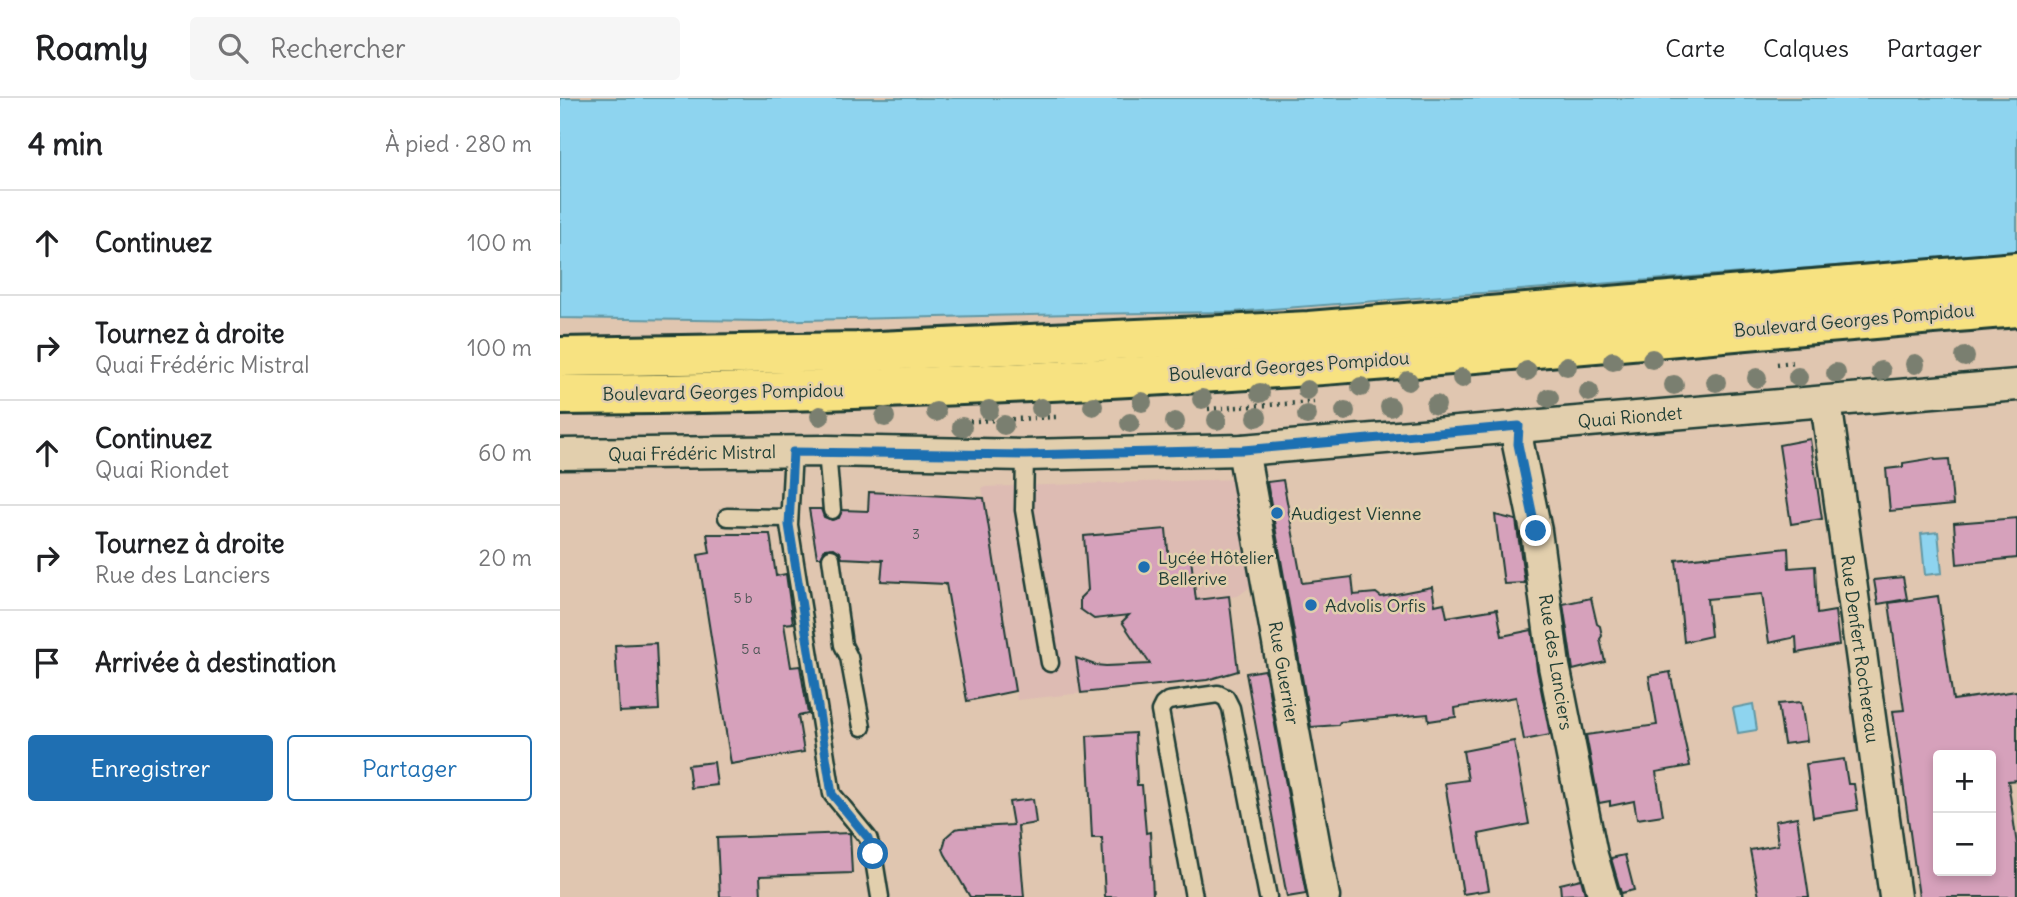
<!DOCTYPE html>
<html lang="fr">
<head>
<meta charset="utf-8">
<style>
	:root { --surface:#fff; --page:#f6f6f6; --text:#202124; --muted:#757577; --line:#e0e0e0; --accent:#1f6fb2 }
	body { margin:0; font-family:Delius,sans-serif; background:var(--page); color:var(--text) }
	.controls { position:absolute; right:21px; bottom:21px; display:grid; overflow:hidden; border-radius:7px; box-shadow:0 4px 10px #0003 }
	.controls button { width:63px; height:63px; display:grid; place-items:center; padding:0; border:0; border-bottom:2px solid var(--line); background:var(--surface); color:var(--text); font:35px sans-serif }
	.stop { position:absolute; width:21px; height:21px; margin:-16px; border:5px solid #1f6fb2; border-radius:50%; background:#fff }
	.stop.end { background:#1f6fb2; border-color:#fff; box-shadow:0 2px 7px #0008 }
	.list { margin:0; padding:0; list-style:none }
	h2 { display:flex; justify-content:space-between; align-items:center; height:91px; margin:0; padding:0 28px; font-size:30px }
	h2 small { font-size:23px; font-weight:400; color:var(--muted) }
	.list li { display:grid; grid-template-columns:46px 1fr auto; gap:21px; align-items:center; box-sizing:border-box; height:105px; padding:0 28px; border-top:2px solid var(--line) }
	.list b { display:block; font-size:26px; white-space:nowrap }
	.list p { margin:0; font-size:23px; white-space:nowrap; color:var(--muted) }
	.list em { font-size:23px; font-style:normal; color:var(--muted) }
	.actions { display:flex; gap:14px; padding:21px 28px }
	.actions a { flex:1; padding:16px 0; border:2px solid var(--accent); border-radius:7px; text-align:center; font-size:24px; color:var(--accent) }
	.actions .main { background:var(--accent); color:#fff }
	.icon { flex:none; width:38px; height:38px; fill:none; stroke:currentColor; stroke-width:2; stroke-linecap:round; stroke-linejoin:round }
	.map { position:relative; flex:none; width:1457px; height:799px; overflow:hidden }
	header { display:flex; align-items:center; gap:42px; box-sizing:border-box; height:98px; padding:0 35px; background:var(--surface); border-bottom:2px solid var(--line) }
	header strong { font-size:33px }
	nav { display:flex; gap:38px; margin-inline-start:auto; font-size:24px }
	.search { width:490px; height:63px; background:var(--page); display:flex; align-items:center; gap:18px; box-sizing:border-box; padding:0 24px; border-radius:7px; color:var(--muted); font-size:26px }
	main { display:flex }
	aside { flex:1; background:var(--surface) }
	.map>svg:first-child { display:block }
	.built { fill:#ddbbb3 }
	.water { fill:#8ed4ef; stroke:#6298a4; stroke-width:2 }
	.building { fill:#d6a1bb; stroke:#1f3d34; stroke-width:2; fill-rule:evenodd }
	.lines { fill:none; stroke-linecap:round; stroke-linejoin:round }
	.lane-casing { stroke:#1f3d34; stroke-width:21 }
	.street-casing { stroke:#1f3d34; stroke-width:35 }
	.primary-casing { stroke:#1f3d34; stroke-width:44 }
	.path { stroke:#1f3d34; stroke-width:4.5; stroke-dasharray:2 5; stroke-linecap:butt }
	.lane { stroke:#e2cfad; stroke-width:16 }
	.street { stroke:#e2cfad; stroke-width:30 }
	.primary { stroke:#f7e281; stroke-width:38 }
	.tree { fill:#7a7f6f }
	.route { stroke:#1f6fb2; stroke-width:9 }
	.poi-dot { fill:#1f6fb2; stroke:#e2cfad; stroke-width:2.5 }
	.labels { text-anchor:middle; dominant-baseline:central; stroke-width:5; stroke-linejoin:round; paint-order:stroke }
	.number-label { font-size:14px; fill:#4d5656 }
	.street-label { font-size:18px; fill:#1f3d34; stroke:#e2cfad }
	.poi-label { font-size:18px; fill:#1f3d34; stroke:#e2cfad; text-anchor:start }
</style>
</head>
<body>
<header>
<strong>Roamly</strong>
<div class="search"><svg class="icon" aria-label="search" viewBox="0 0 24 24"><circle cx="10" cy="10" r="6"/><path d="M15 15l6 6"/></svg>Rechercher</div>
<nav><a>Carte</a><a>Calques</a><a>Partager</a></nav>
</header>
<main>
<aside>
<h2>4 min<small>À pied · 280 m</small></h2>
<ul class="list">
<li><svg class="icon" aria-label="ahead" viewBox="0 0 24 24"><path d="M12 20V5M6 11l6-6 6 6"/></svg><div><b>Continuez</b></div><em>100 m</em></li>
<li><svg class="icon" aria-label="right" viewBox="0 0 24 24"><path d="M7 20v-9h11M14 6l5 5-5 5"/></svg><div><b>Tournez à droite</b><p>Quai Frédéric Mistral</p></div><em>100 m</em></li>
<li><svg class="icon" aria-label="ahead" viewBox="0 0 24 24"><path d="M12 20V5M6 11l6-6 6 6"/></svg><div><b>Continuez</b><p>Quai Riondet</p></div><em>60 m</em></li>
<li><svg class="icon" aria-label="right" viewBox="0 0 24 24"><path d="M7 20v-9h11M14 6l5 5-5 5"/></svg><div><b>Tournez à droite</b><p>Rue des Lanciers</p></div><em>20 m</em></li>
<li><svg class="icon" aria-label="arrive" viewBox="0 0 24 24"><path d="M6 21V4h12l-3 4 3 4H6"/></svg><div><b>Arrivée à destination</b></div></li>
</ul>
<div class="actions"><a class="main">Enregistrer</a><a>Partager</a></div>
</aside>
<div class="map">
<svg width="1457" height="799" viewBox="0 0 1457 799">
	<rect width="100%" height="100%" fill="#e0c6b0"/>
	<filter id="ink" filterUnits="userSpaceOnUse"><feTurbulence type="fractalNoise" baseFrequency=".0143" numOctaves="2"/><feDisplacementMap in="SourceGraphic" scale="14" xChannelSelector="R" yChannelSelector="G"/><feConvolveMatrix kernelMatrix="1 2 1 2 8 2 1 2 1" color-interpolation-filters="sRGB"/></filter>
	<g filter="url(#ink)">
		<path class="built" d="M679 381 697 484 678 498 669 499 677 573 637 583 457 602 422 389Z"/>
		<g class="water">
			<path d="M0 0H1457V154L673 214 514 216 200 223 0 220Z"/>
			<path d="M1378 434 1382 475 1365 477 1361 436Z"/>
			<path d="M1193 606 1197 632 1178 635 1173 610Z"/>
		</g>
		<g class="building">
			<path d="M1250 341 1262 421 1231 426 1219 347Z"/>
			<path d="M1374 360 1375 362 1389 361 1393 407 1330 413 1326 371 1343 369V365Z"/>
			<path d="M723 382 742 485 792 479 794 497 816 495 821 499 872 489 875 507 884 505 887 519 937 511 942 538 972 532 977 571 990 637 964 642 956 599 895 610 896 619 869 623 868 616 780 624 778 627 751 629 707 384Z"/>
			<path d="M309 394 424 400 455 593 407 603 386 486 321 483 323 462 282 460 280 454 274 450 265 451 261 459H257L249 411H261L264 419 272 422 279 420 282 412 308 413Z"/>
			<path d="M935 417 956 422 965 485 944 486Z"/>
			<path d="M1457 420V460L1397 466 1394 425Z"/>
			<path d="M606 431 609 463 631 461 636 502 669 498 678 573 647 582 521 595 516 560 535 567 546 568 590 566 562 524 569 517 534 521 520 511V500L528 492 524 438Z"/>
			<path d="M147 436H210L216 478 226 476 233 525 224 526 231 569 240 568 248 616 238 618 244 654 171 666 138 457 150 455Z"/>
			<path d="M1228 450 1229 470 1255 468 1257 516 1275 513 1279 547 1237 555 1236 539 1209 545 1202 496 1147 501 1151 538 1124 544 1116 462Z"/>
			<path d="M1343 479 1347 501 1318 506 1314 482Z"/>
			<path d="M1378 498 1393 602 1457 593V682L1448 683 1457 747V799H1359L1333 613 1344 612 1329 505ZM1378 657H1431V773H1378Z"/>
			<path d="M1031 500 1037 526 1040 528 1042 538 1040 541 1045 564 1013 572 1003 506Z"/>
			<path d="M96 545 99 612 59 614 55 547Z"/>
			<path d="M705 572 746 796 727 799 686 575Z"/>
			<path d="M1110 574 1130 668 1096 674 1103 717 1077 721 1074 703 1050 708V703L1039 705 1026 637 1097 627 1089 578Z"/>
			<path d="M1241 604 1247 643 1224 646 1218 606Z"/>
			<path d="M575 635 577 687H582L586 735 590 734 593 799H545L542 740H532L527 638Z"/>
			<path d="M954 643 969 726 919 736 929 792 903 796 885 685 908 682 903 653Z"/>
			<path d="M1284 661 1288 686H1294L1298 712 1253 719 1246 666Z"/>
			<path d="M154 664 157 687 131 690 128 667Z"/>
			<path d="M473 701 476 725 458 728 464 799H410L385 756 383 751 386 739 395 731 401 730 453 727 449 704Z"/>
			<path d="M1237 719 1249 799H1199L1190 752 1218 747 1215 723Z"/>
			<path d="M290 735 292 775 200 778 201 799H160L157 740Z"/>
			<path d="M1065 757 1074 792 1061 795 1051 760Z"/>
			<path d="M1021 781 1025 796 1001 797 1000 786Z"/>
		</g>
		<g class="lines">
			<g class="lane-casing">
				<g id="lane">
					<path d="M267 353 272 412"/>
					<path d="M233 354 229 427 271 690 272 696 308 740 313 756 320 799"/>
					<path d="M465 357 464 412 490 565"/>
					<path d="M167 419 229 420"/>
					<path d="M271 460 283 547 289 559 302 629"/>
					<path d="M634 799 600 613 603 607 608 603 658 596 666 600 671 610 708 799"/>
				</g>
			</g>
			<g class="street-casing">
				<g id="street">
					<path d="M1266 304 1335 799"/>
					<path d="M959 328 958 346 976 433 994 568 1032 757 1044 799"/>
					<path d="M683 352 764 799"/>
					<path d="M0 356 267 353 465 357 683 352 1457 287"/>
				</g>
			</g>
			<g class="primary-casing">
				<g id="primary">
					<path d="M0 259 297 254 749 233 1457 174"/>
					<path d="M0 297C249 295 499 285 748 268 984 251 1221 228 1457 209"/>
				</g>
			</g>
			<g class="path">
				<path d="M1217 266 1236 264"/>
				<path d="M648 311 754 304"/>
				<path d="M396 324 496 319"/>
			</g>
			<use href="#lane" class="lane"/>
			<use href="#street" class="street"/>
			<use href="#primary" class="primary"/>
		</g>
		<g class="tree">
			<circle cx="1405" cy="259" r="10"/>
			<circle cx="1092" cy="261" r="10"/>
			<circle cx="1053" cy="263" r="10"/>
			<circle cx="1355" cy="266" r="10"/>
			<circle cx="1007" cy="268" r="10"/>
			<circle cx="967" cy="273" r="10"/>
			<circle cx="1321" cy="273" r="10"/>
			<circle cx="1276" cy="275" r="10"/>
			<circle cx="1238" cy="279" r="10"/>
			<circle cx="902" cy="280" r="10"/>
			<circle cx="1197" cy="280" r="10"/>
			<circle cx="848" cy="283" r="10"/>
			<circle cx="1156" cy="284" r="10"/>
			<circle cx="1114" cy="287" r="10"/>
			<circle cx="801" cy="289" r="10"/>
			<circle cx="747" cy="292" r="10"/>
			<circle cx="1029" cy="294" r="10"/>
			<circle cx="700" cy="295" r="10"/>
			<circle cx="989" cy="300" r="10"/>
			<circle cx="642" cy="301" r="10"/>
			<circle cx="582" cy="304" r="10"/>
			<circle cx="876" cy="307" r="10"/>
			<circle cx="533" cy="308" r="10"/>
			<circle cx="830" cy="309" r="10"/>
			<circle cx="481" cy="310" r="10"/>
			<circle cx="429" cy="312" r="10"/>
			<circle cx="785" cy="313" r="10"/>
			<circle cx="376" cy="314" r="10"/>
			<circle cx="747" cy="317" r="10"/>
			<circle cx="260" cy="318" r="10"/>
			<circle cx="325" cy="319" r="10"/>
			<circle cx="697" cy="319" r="10"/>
			<circle cx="657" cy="322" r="10"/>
			<circle cx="615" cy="324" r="10"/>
			<circle cx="570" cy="325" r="10"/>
			<circle cx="444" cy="327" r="10"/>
			<circle cx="402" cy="329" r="10"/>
		</g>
	</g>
	<g class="lines" filter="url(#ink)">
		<path class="route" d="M313 756 308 740 272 696 271 690 229 427 233 354 465 357 683 352 959 328 958 346 976 433"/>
	</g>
	<g class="poi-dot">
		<circle cx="717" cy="415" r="7"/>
		<circle cx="584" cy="469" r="7"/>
		<circle cx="751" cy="507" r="7"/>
	</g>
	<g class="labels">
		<g class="number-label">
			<text x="356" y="436">3</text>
			<text x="183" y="500">5 b</text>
			<text x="191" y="551">5 a</text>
		</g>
		<g class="street-label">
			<text transform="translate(1294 222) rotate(-5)">Boulevard Georges Pompidou</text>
			<text transform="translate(729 268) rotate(-4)">Boulevard Georges Pompidou</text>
			<text transform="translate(163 294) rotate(-1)">Boulevard Georges Pompidou</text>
			<text transform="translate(1070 319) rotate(-5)">Quai Riondet</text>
			<text transform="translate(132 355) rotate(-1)">Quai Frédéric Mistral</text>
			<text transform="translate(1300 551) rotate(82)">Rue Denfert Rochereau</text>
			<text transform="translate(996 564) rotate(81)">Rue des Lanciers</text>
			<text transform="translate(724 575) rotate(80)">Rue Guerrier</text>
		</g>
		<g class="poi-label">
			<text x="731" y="415">Audigest Vienne</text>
			<text x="598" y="459">Lycée Hôtelier<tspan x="598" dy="21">Bellerive</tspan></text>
			<text x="765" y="507">Advolis Orfis</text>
		</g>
	</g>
</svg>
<div class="controls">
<button>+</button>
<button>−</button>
</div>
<div class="stop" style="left:313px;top:756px"></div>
<div class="stop end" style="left:976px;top:433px"></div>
</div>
</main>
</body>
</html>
